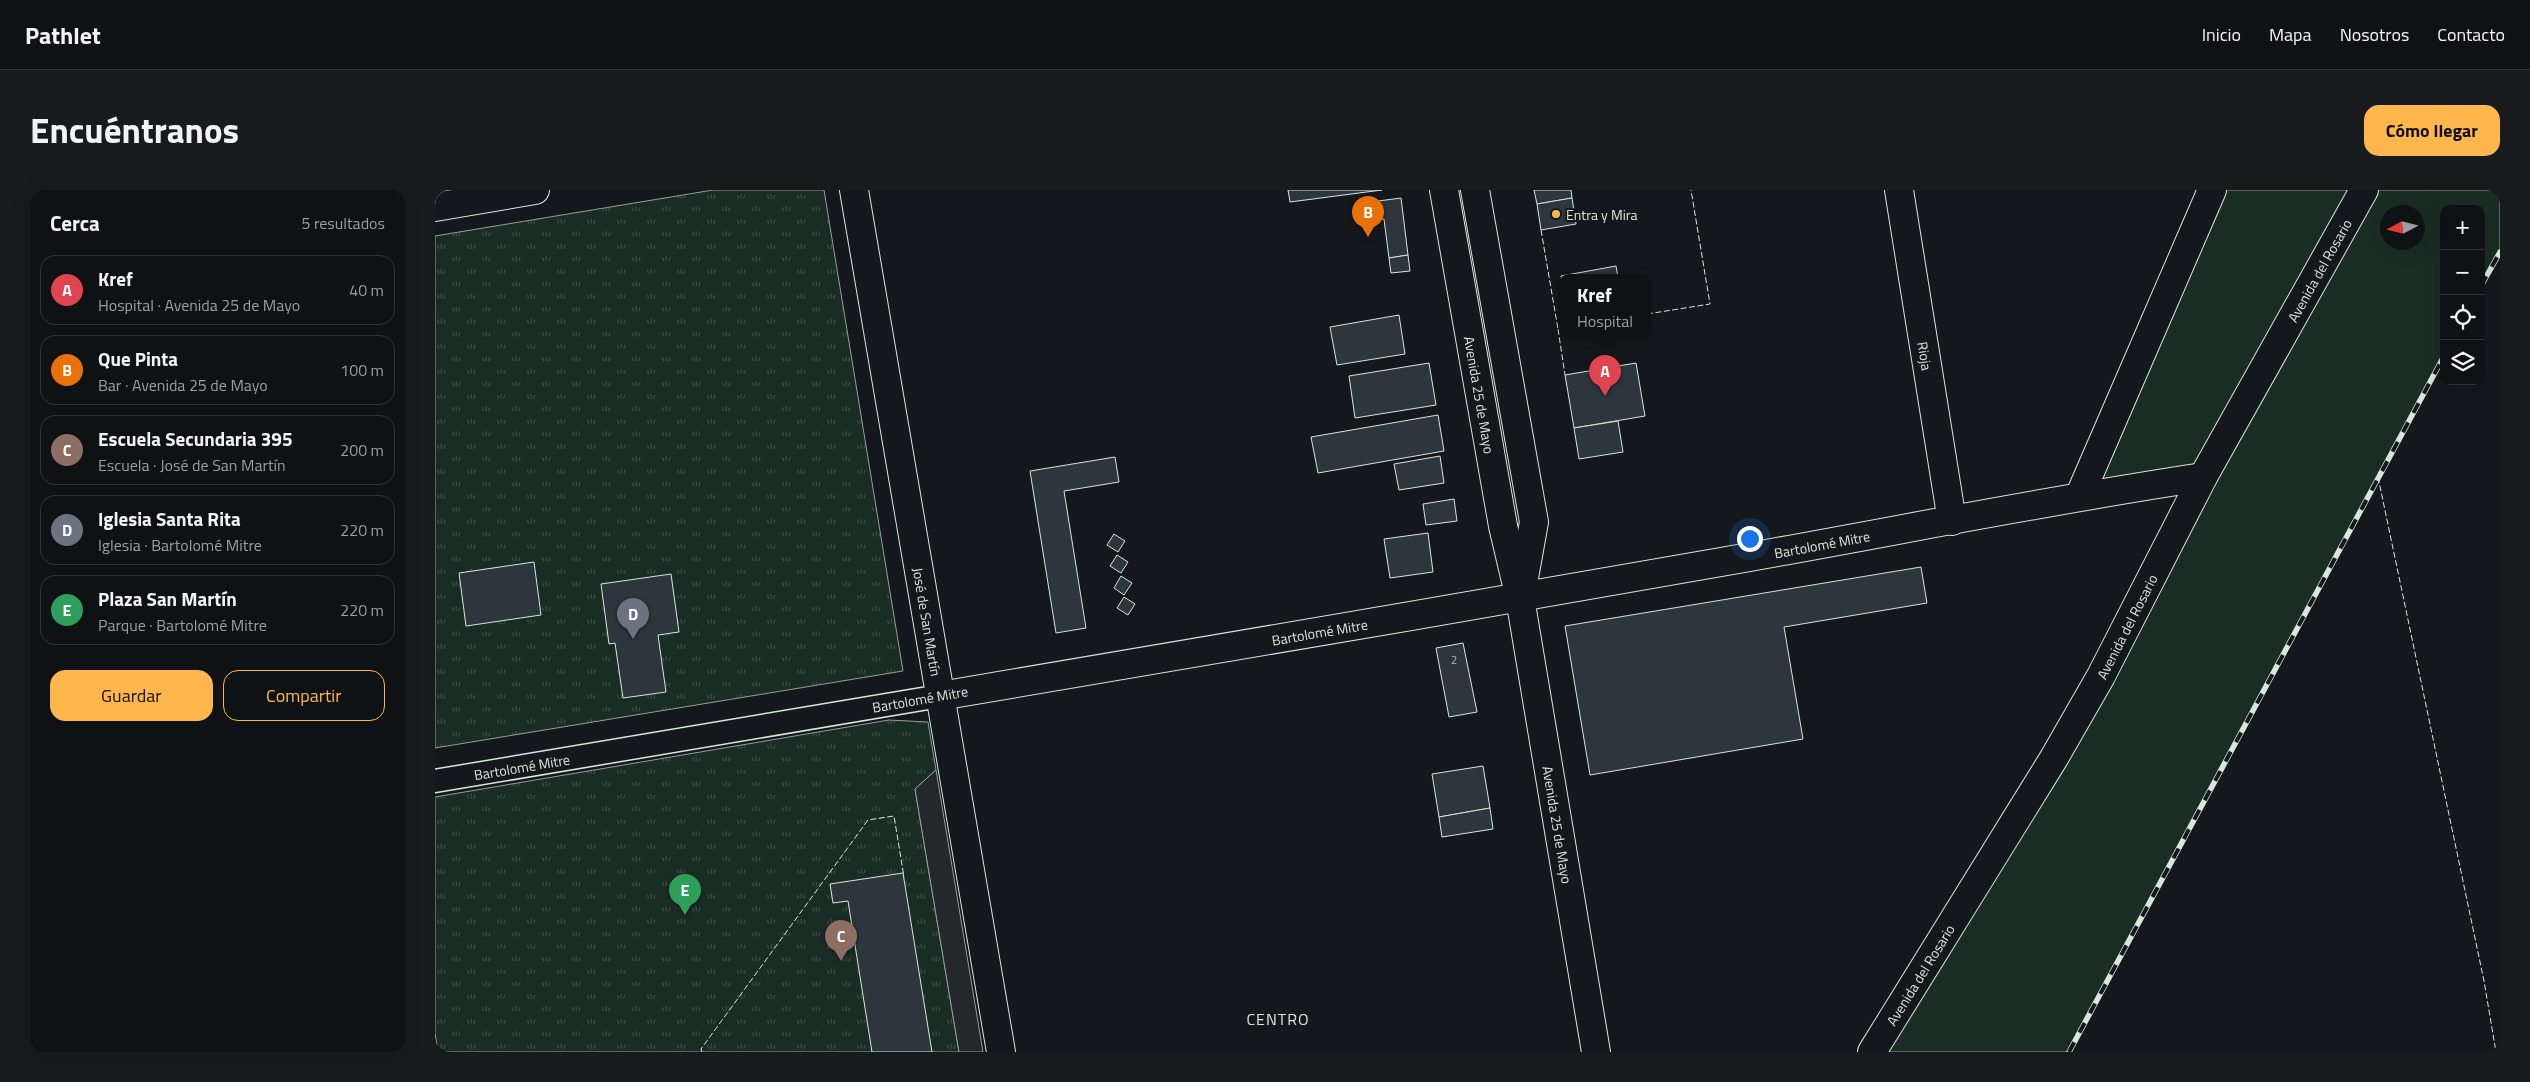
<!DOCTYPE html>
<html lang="es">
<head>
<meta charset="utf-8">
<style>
	:root { --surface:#0f1215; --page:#181b1e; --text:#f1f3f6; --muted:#9b9ea0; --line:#2f3234; --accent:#ffb74d }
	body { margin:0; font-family:"Titillium Web",sans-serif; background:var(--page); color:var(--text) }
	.controls { position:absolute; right:15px; top:15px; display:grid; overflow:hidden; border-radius:10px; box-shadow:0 5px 20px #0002 }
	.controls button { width:45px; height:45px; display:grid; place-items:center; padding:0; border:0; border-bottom:1px solid var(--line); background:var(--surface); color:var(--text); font:25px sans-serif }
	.compass { position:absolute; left:1945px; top:15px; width:45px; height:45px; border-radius:50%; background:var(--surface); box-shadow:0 5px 20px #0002; rotate:263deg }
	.you { position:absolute; left:1314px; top:348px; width:18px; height:18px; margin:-12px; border:4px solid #fff; border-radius:50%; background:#1a73e8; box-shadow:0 0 0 8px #1a73e833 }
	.badge { display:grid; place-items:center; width:32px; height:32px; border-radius:50%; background:var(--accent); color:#fff; font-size:16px; font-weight:700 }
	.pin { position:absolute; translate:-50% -41px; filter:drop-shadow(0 1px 2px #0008) }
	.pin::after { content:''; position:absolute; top:26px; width:18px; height:15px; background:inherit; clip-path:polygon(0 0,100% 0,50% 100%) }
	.popup { position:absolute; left:1124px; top:84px; width:92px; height:65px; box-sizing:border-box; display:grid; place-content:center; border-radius:10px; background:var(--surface); filter:drop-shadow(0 1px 4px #0005); font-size:16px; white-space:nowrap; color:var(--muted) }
	.popup b { font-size:19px; color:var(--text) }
	.popup::after { content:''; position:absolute; left:50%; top:100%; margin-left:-10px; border:10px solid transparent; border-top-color:var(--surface) }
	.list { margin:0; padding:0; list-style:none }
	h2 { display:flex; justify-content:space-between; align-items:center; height:65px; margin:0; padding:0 20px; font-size:21px }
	h2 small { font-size:16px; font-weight:400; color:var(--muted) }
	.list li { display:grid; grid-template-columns:32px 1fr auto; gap:15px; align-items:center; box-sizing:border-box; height:70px; margin:0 10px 10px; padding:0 10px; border:1px solid var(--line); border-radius:15px }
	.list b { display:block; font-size:19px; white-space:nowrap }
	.list p { margin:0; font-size:16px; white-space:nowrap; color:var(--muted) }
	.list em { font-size:16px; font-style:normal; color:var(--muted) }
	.actions { display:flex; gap:10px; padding:15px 20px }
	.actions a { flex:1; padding:11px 0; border:1px solid var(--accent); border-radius:15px; text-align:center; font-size:18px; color:var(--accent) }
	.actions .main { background:var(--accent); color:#111 }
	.icon { flex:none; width:28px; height:28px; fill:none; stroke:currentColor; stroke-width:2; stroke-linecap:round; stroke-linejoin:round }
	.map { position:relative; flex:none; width:2065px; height:862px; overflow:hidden; border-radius:15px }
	header { display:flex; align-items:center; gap:30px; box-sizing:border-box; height:70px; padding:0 25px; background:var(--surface); border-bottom:1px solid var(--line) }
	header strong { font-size:24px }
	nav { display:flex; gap:28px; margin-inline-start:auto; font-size:18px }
	.intro { display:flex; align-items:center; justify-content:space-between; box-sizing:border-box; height:120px; padding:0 30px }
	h1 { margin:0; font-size:35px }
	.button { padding:12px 22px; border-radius:15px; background:var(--accent); color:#111; font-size:18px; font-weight:700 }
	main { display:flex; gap:30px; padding:0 30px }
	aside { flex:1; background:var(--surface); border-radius:15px; box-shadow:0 5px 20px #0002 }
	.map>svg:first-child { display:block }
	.grass { fill:#1a2d24; stroke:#939e99; fill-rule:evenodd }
	.park { fill:url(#park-tufts); stroke:#939e99 }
	.parking { fill:#24282b; stroke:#939e99 }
	.building { fill:#2c363c; stroke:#d8e6dc }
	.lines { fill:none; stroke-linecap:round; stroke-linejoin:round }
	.pedestrian-casing { stroke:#d8e6dc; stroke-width:25 }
	.minor-casing { stroke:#d8e6dc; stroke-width:30 }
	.secondary-casing { stroke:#d8e6dc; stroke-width:30 }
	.pedestrian { stroke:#14181c; stroke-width:22 }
	.minor { stroke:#14181c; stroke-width:28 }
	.secondary { stroke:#14181c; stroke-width:28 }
	.rail-casing { stroke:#d8e6dc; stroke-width:5.5 }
	.rail { stroke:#14181c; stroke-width:4; stroke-dasharray:11; stroke-linecap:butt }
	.fence { stroke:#d8e6dc; stroke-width:1; stroke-dasharray:6 2.5; stroke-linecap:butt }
	.poi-dot { fill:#ffb74d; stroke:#14181c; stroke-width:2 }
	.labels { text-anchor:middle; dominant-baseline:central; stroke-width:4; stroke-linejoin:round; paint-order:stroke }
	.number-label { font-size:11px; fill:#adbab4 }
	.poi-label { font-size:14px; fill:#d8e6dc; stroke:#14181c; text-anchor:start }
	.street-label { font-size:14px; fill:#d8e6dc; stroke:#14181c }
	.quarter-label { font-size:16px; letter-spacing:1px; fill:#d8e6dc; stroke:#14181c }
</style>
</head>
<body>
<header>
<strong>Pathlet</strong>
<nav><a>Inicio</a><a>Mapa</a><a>Nosotros</a><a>Contacto</a></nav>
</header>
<div class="intro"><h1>Encuéntranos</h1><a class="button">Cómo llegar</a></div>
<main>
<aside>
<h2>Cerca<small>5 resultados</small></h2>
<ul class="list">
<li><span class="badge" style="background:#e0444e">A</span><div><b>Kref</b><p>Hospital · Avenida 25 de Mayo</p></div><em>40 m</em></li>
<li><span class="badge" style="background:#e8710a">B</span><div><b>Que Pinta</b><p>Bar · Avenida 25 de Mayo</p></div><em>100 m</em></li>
<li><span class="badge" style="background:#8d6e63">C</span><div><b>Escuela Secundaria 395</b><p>Escuela · José de San Martín</p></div><em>200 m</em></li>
<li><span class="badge" style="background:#6b7280">D</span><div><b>Iglesia Santa Rita</b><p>Iglesia · Bartolomé Mitre</p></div><em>220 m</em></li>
<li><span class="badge" style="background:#2e9e5b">E</span><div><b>Plaza San Martín</b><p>Parque · Bartolomé Mitre</p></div><em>220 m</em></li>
</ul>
<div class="actions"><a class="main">Guardar</a><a>Compartir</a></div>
</aside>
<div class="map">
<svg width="2065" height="862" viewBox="0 0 2065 862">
	<defs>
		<pattern id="park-tufts" width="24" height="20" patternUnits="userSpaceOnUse" patternTransform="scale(1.25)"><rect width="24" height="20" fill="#1a2d24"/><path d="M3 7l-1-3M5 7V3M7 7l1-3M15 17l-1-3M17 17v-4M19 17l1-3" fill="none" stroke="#3b4b43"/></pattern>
	</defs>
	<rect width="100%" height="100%" fill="#14181c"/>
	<path class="grass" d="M1777 0H2065V62L2046 96V19H2009V166L1634 862H1437L1768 288 1645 305ZM1952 22H1982V52H1952Z"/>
	<g class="park">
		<path d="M278 0H389L468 481 0 558V46Z"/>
		<path d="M454 530 493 532 501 580 480 599 524 862H3L0 843V607Z"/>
	</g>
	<path class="parking" d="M501 580 548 862H524L480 599Z"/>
	<g class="building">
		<path d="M853 0H947L855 12Z"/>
		<path d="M1099 0H1136L1137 8 1102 14Z"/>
		<path d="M966 8 973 65 954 68 949 29 922 32 920 14Z"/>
		<path d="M1137 8 1141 34 1106 40 1102 14Z"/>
		<path d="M973 65 975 81 956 83 954 68Z"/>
		<path d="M1181 76 1183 87H1128V97L1126 86Z"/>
		<path d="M964 125 970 164 902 175 895 137Z"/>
		<path d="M994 173 1001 215 920 228 914 186Z"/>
		<path d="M1201 173 1210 226 1139 238 1130 185Z"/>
		<path d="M1003 225 1009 261 883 283 876 247Z"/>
		<path d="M1183 231 1188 262 1144 269 1139 238Z"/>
		<path d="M1005 266 1009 293 964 300 959 274Z"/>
		<path d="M680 267 684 292 629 301 651 438 621 443 595 281Z"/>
		<path d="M1019 309 1022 331 991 335 988 314Z"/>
		<path d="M993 343 998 382 955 388 949 349Z"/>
		<path d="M679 344 690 351 683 362 672 355Z"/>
		<path d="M682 365 693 372 686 383 675 376Z"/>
		<path d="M99 372 106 425 31 436 24 383Z"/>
		<path d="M1486 377 1492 413 1349 437 1368 549 1155 585 1130 436Z"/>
		<path d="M236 384 244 442 223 445 231 502 188 508 180 453 174 454 166 394Z"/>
		<path d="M686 386 697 393 689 405 679 398Z"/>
		<path d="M689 407 700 414 693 425 682 418Z"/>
		<path d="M1028 453 1042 522 1014 527 1001 458Z"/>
		<path d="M1048 576 1055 618 1004 627 997 584Z"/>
		<path d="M1055 618 1058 639 1007 647 1004 627Z"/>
		<path d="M468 683 497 862H437L413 711 398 713 395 694Z"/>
	</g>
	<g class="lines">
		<g class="pedestrian-casing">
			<g id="pedestrian">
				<path id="s1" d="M0 591 505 506"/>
			</g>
		</g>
		<g class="minor-casing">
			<g id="minor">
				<path id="s2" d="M419 0 566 862"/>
				<path id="s3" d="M1464 0 1517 331"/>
				<path d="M0 17 100 0"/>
				<path d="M1645 305 1777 0"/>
				<path id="s4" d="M505 506C765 462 1026 418 1286 372 1447 344 1607 311 1768 287"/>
			</g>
		</g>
		<g class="secondary-casing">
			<g id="secondary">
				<path id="s5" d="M1009 0 1068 336 1085 408 1161 862"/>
				<path d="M1040 0 1099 332 1087 399"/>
				<path id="s6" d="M1437 862 1619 568 1666 486 1768 287 1929 0"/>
			</g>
		</g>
		<use href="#pedestrian" class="pedestrian"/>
		<use href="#minor" class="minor"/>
		<use href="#secondary" class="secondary"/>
		<g class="rail-casing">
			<g id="rail">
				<path d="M2046 96 2065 62"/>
				<path d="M1634 862 2009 166"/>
			</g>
		</g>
		<use href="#rail" class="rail"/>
		<g class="fence">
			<path d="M1106 40 1123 139H1128"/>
			<path d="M1212 124 1275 114 1256 0"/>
			<path d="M1123 139 1130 185"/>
			<path d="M1943 287 2049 791 2061 862"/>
			<path d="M267 862 266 859 433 630 459 626 469 687"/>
		</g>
	</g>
	<circle class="poi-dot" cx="1121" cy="24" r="5"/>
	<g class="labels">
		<g class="number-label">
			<text x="1019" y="470">2</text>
		</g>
		<g class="poi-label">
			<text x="1131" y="24">Entra y Mira</text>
		</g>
		<g class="street-label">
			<text stroke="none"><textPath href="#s6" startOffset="901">Avenida del Rosario</textPath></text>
			<text stroke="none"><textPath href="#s3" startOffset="168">Rioja</textPath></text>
			<text stroke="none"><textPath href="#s5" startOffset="208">Avenida 25 de Mayo</textPath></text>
			<text stroke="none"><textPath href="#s4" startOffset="895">Bartolomé Mitre</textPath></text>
			<text stroke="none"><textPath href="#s2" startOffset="438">José de San Martín</textPath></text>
			<text stroke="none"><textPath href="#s6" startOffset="496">Avenida del Rosario</textPath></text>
			<text stroke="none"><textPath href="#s4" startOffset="385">Bartolomé Mitre</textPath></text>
			<text transform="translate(485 509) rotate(-10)">Bartolomé Mitre</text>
			<text stroke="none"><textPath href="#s1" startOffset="88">Bartolomé Mitre</textPath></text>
			<text stroke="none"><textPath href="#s5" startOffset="645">Avenida 25 de Mayo</textPath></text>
			<text stroke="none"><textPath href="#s6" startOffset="91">Avenida del Rosario</textPath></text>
		</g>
		<g class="quarter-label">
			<text x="843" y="829">CENTRO</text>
		</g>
	</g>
</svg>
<div class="controls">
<button>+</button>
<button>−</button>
<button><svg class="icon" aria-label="locate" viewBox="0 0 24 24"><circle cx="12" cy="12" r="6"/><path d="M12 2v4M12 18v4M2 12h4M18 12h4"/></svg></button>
<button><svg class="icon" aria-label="layers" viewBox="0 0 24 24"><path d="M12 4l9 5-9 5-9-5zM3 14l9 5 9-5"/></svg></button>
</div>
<svg class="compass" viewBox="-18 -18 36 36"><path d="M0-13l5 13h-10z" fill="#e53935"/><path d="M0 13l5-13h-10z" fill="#9b9ea0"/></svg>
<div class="you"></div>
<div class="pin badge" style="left:1170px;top:206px;background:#e0444e">A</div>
<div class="popup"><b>Kref</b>Hospital</div>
<div class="pin badge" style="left:933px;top:47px;background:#e8710a">B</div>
<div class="pin badge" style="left:406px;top:771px;background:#8d6e63">C</div>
<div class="pin badge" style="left:198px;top:449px;background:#6b7280">D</div>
<div class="pin badge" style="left:250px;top:725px;background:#2e9e5b">E</div>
</div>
</main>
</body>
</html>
